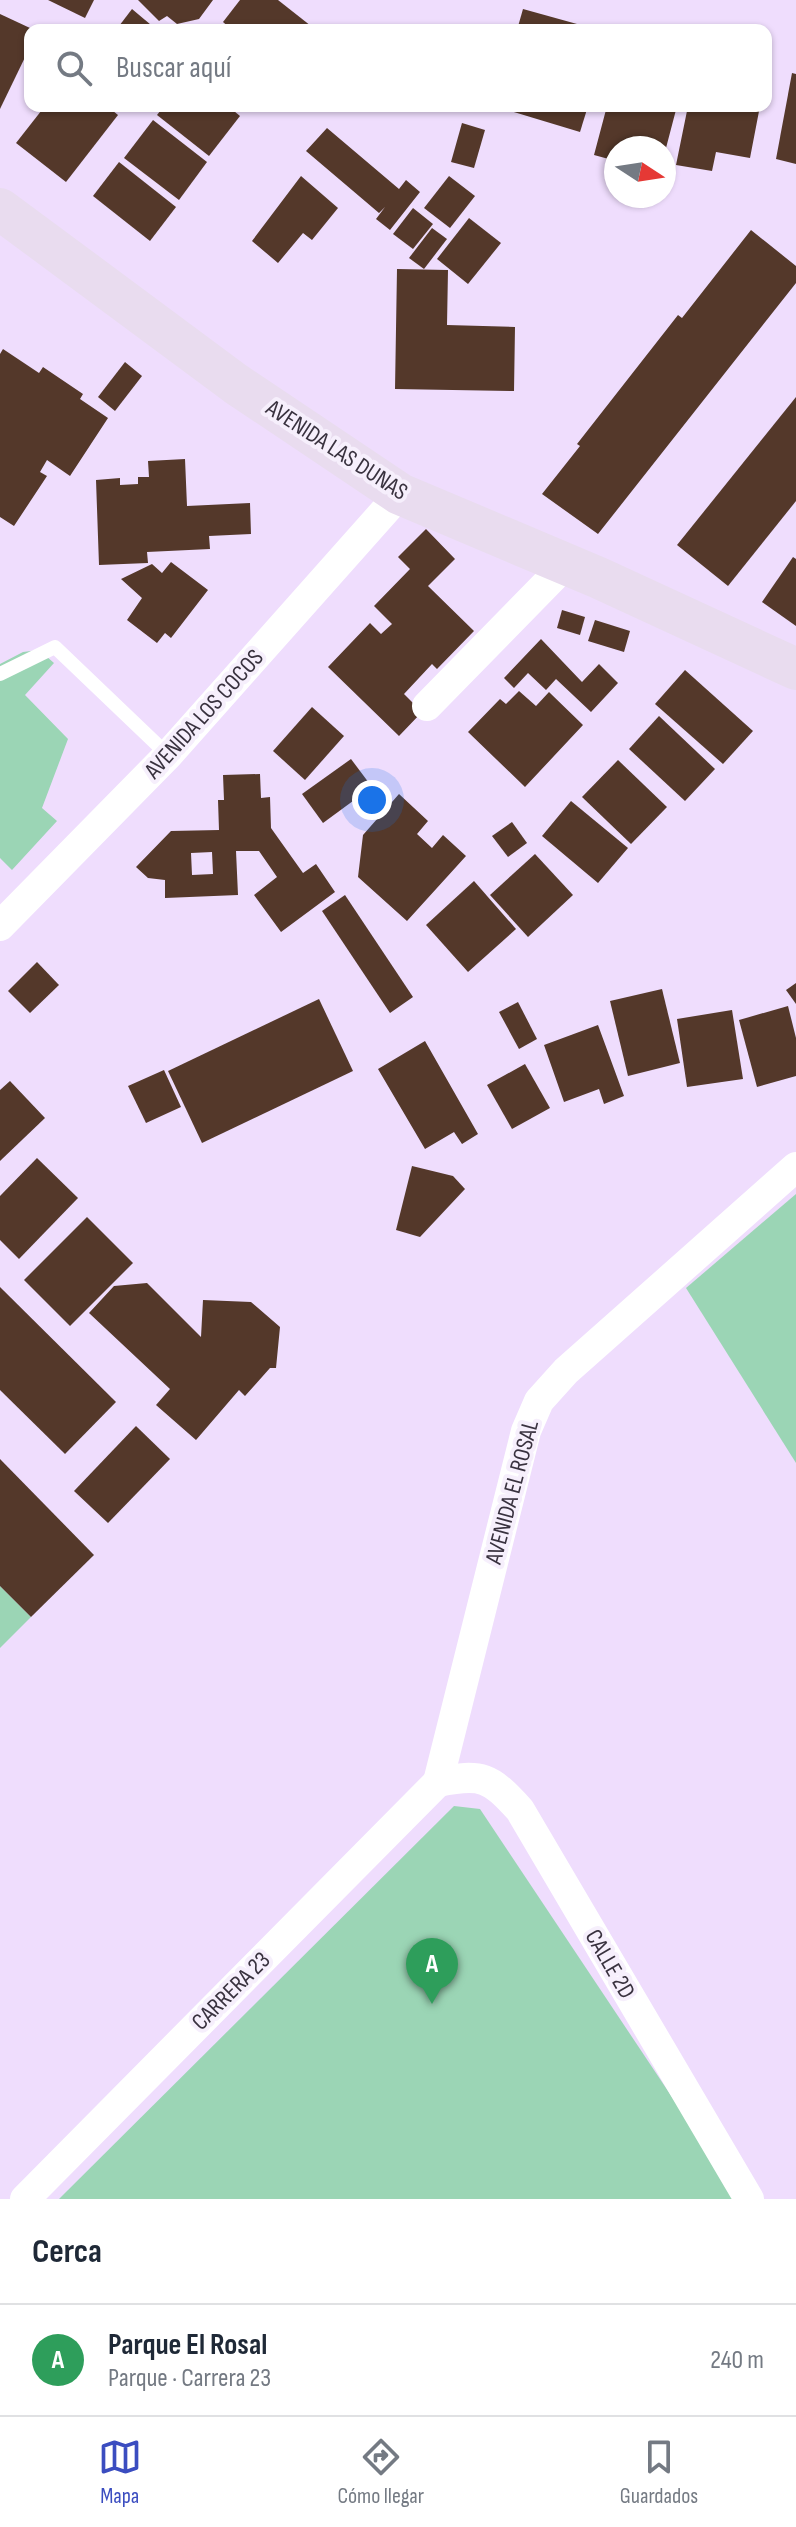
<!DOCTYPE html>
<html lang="es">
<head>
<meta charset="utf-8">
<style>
	:root { --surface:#fff; --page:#f2f2f3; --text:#1f2937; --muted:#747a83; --line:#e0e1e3; --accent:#3b4dc0 }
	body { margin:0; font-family:"Sofia Sans Condensed",sans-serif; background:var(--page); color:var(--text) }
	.compass { position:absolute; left:604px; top:136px; width:72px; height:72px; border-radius:50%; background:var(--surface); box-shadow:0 2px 6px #0004; rotate:102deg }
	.you { position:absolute; left:372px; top:800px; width:28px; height:28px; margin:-20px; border:6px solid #fff; border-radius:50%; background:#1a73e8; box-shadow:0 0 0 12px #1a73e833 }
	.badge { display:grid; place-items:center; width:52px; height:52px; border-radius:50%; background:var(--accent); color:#fff; font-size:26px; font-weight:700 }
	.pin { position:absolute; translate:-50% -66px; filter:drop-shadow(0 2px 4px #0008) }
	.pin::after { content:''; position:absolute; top:42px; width:28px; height:24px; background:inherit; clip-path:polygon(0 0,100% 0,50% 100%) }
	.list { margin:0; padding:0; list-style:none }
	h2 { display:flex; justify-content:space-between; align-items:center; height:104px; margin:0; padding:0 32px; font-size:34px }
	h2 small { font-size:26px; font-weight:400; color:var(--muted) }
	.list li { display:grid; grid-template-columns:52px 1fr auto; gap:24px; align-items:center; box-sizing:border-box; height:112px; padding:0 32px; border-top:2px solid var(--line) }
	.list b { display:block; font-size:30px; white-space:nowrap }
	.list p { margin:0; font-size:26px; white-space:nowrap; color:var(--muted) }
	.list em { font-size:26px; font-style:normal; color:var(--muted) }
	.icon { flex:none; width:44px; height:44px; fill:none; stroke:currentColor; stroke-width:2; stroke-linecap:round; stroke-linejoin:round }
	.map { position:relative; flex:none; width:796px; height:2199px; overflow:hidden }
	.search { position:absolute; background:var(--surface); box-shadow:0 2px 6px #0004; left:24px; right:24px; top:24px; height:88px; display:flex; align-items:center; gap:20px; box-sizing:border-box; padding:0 28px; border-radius:16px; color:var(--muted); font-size:30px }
	.sheet { height:216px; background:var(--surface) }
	nav { display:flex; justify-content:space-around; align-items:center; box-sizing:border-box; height:112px; border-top:2px solid var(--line); background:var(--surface); font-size:22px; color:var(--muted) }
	nav a { display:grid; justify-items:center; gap:4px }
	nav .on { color:var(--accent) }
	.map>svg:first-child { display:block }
	.green { fill:#9bd5b5 }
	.building { fill:#54382a; fill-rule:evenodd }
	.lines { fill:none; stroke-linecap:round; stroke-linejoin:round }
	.lane { stroke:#fff; stroke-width:14 }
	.street { stroke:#fff; stroke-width:30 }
	.secondary { stroke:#e9dcef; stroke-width:42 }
	.labels { text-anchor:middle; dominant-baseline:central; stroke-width:8; stroke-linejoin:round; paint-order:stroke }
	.street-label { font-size:24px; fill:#39323f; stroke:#f6effc }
</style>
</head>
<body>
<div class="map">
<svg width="796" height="2199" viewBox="0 0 796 2199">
	<rect width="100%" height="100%" fill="#efddfd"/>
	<g class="green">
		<path d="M39 650 54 663 25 695 68 739 42 808 57 821 12 870 0 858V664L23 652Z"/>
		<path d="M796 1194V1463L686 1288Z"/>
		<path d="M0 1586 31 1617 0 1648Z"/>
		<path d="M454 1806 480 1809 740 2199H59Z"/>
	</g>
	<g class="building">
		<path d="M48 0H94L85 18Z"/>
		<path d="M138 0H213L199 19 177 24 167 16 159 21Z"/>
		<path d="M240 0H278L311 26 307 30H232L223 22Z"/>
		<path d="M132 9 157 30H116Z"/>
		<path d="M523 9 595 29V30H517Z"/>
		<path d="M0 14 30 28V47L0 109Z"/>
		<path d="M792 73 796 74V164L776 159Z"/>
		<path d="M45 106H107L118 115 66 182 16 143Z"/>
		<path d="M164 106H228L240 116 209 156 157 115Z"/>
		<path d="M494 106H588L580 132Z"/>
		<path d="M607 106H677L666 148H616V161L594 155Z"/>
		<path d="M688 106H760L750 158 716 152 712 171 676 165Z"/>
		<path d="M153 120 207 162 179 200 124 158Z"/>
		<path d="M462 123 485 130 474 168 451 162Z"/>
		<path d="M327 128 399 189 406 180 420 192 390 230 376 219 385 207 379 213 306 151Z"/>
		<path d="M119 162 176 207 150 241 93 196Z"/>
		<path d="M301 176 338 208 312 240 303 233 278 263 252 241Z"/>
		<path d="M449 176 475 196 450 228 424 208Z"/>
		<path d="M413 208 433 224 413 249 393 234Z"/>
		<path d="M469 218 501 243 468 284 437 259Z"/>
		<path d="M432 228 447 239 424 269 409 258Z"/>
		<path d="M751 230 796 266V283L598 534 542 494 580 446 577 444 678 315 682 318Z"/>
		<path d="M397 269 448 270 447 325 515 327 514 391 395 389Z"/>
		<path d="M3 349 39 373 43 367 83 394 80 399 108 418 70 476 47 460 40 472 47 476 14 526 0 517V354Z"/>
		<path d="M125 362 142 376 115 411 98 397Z"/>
		<path d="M796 397V501L728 586 677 545Z"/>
		<path d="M185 459 187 506 250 503 251 534 209 536 210 549 147 552 148 563 99 565 96 480 120 478V485L138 484V477H149L148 461Z"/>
		<path d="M426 529 455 559 428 586 474 631 437 669 432 664 404 694 422 712 399 736 328 667 370 623 381 634 392 624 374 606 410 569 398 557Z"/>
		<path d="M793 557 796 559V626L762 602Z"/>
		<path d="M171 562 208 590 171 638 165 633 157 643 127 620 142 598 121 579 152 564 162 573Z"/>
		<path d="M562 610 585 617 580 635 557 628Z"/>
		<path d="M595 620 630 631 624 652 588 641Z"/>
		<path d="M541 639 582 682 599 664 618 683 591 712 556 679 546 690 528 673 514 688 504 678Z"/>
		<path d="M685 670 753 731 723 764 655 704Z"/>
		<path d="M519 691 536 706 549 692 583 725 525 787 468 732 500 699 506 704Z"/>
		<path d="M312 707 344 736 305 780 273 751Z"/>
		<path d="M659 716 715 769 685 801 629 749Z"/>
		<path d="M351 759 372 787 323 823 302 794Z"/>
		<path d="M618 760 667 807 631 844 582 797Z"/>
		<path d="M260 774 261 798 270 797 271 828 303 873 316 864 335 892 281 932 254 895 277 877 259 851H236L238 895 165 898V880L148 878 136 867 171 831 219 830 218 800H224L223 775ZM212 852 213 874 192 875 191 853Z"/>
		<path d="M399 794 428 821 417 834 432 848 443 835 466 856 407 921 358 877 363 835Z"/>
		<path d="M571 801 628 848 598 883 542 836Z"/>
		<path d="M512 822 527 843 508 857 492 836Z"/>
		<path d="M535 854 573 895 528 937 490 895Z"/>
		<path d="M474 881 516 929 468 972 426 925Z"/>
		<path d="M345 895 413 997 390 1013 322 911Z"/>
		<path d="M37 962 59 985 30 1013 8 991Z"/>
		<path d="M796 983V1004L786 990Z"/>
		<path d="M662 989 680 1063 628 1076 610 1001Z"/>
		<path d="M319 999 353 1071 202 1143 168 1071Z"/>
		<path d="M518 1002 537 1039 519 1049 499 1012Z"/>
		<path d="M788 1006 796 1038V1076L757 1087 739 1020Z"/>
		<path d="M732 1010 743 1079 687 1087 677 1019Z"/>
		<path d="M598 1025 624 1096 604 1104 599 1089 564 1102 544 1045Z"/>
		<path d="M425 1041 478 1134 462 1144 454 1132 425 1149 378 1069Z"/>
		<path d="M525 1064 550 1108 512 1129 487 1085Z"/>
		<path d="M164 1070 181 1107 146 1123 128 1086Z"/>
		<path d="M10 1081 45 1118 0 1161V1090Z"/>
		<path d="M37 1158 78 1198 19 1259 0 1240V1196Z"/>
		<path d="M412 1166 453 1176 465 1189 420 1237 396 1230Z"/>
		<path d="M87 1217 133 1263 70 1326 24 1280Z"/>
		<path d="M147 1283 201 1337 203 1300 251 1302 280 1327 276 1368H270L245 1396 239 1390 196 1440 156 1405 170 1389 89 1313 114 1286Z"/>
		<path d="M0 1287 116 1402 65 1454 0 1390Z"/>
		<path d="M136 1426 170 1459 108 1523 74 1491Z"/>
		<path d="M0 1459 94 1555 31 1617 0 1586Z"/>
	</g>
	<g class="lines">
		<path class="lane" d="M0 674 55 647 168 755"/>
		<g class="street">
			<path d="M427 706 566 564"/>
			<path d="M0 926 168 755 400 494"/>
			<path d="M438 1782 526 1431 539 1401 566 1371 796 1167"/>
			<path d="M438 1782C482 1773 490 1777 520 1810L749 2199"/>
			<path d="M25 2199 438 1782"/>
		</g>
		<path class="secondary" d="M0 209 236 384 400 494 599 578 796 669"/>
	</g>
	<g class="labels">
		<g class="street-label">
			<text transform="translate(337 450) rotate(33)">AVENIDA LAS DUNAS</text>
			<text transform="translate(204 714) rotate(-48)">AVENIDA LOS COCOS</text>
			<text transform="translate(512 1492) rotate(-75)">AVENIDA EL ROSAL</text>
			<text transform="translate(610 1964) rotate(60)">CALLE 2D</text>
			<text transform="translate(231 1991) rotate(-45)">CARRERA 23</text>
		</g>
	</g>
</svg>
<svg class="compass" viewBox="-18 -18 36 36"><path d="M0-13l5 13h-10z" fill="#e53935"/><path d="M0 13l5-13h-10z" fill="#747a83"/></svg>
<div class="you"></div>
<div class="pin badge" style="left:432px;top:2004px;background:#2e9e5b">A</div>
<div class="search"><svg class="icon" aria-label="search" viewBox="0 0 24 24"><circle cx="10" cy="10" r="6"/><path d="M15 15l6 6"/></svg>Buscar aquí</div>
</div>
<section class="sheet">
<h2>Cerca<small></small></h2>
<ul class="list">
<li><span class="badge" style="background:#2e9e5b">A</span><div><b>Parque El Rosal</b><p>Parque · Carrera 23</p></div><em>240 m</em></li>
</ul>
</section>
<nav>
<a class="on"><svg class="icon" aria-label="map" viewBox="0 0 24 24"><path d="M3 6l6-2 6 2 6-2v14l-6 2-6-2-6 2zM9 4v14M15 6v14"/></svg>Mapa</a>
<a><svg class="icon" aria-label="directions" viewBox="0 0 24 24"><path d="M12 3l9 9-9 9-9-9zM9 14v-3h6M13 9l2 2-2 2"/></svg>Cómo llegar</a>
<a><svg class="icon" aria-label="saved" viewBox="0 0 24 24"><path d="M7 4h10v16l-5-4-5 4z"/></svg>Guardados</a>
</nav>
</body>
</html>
